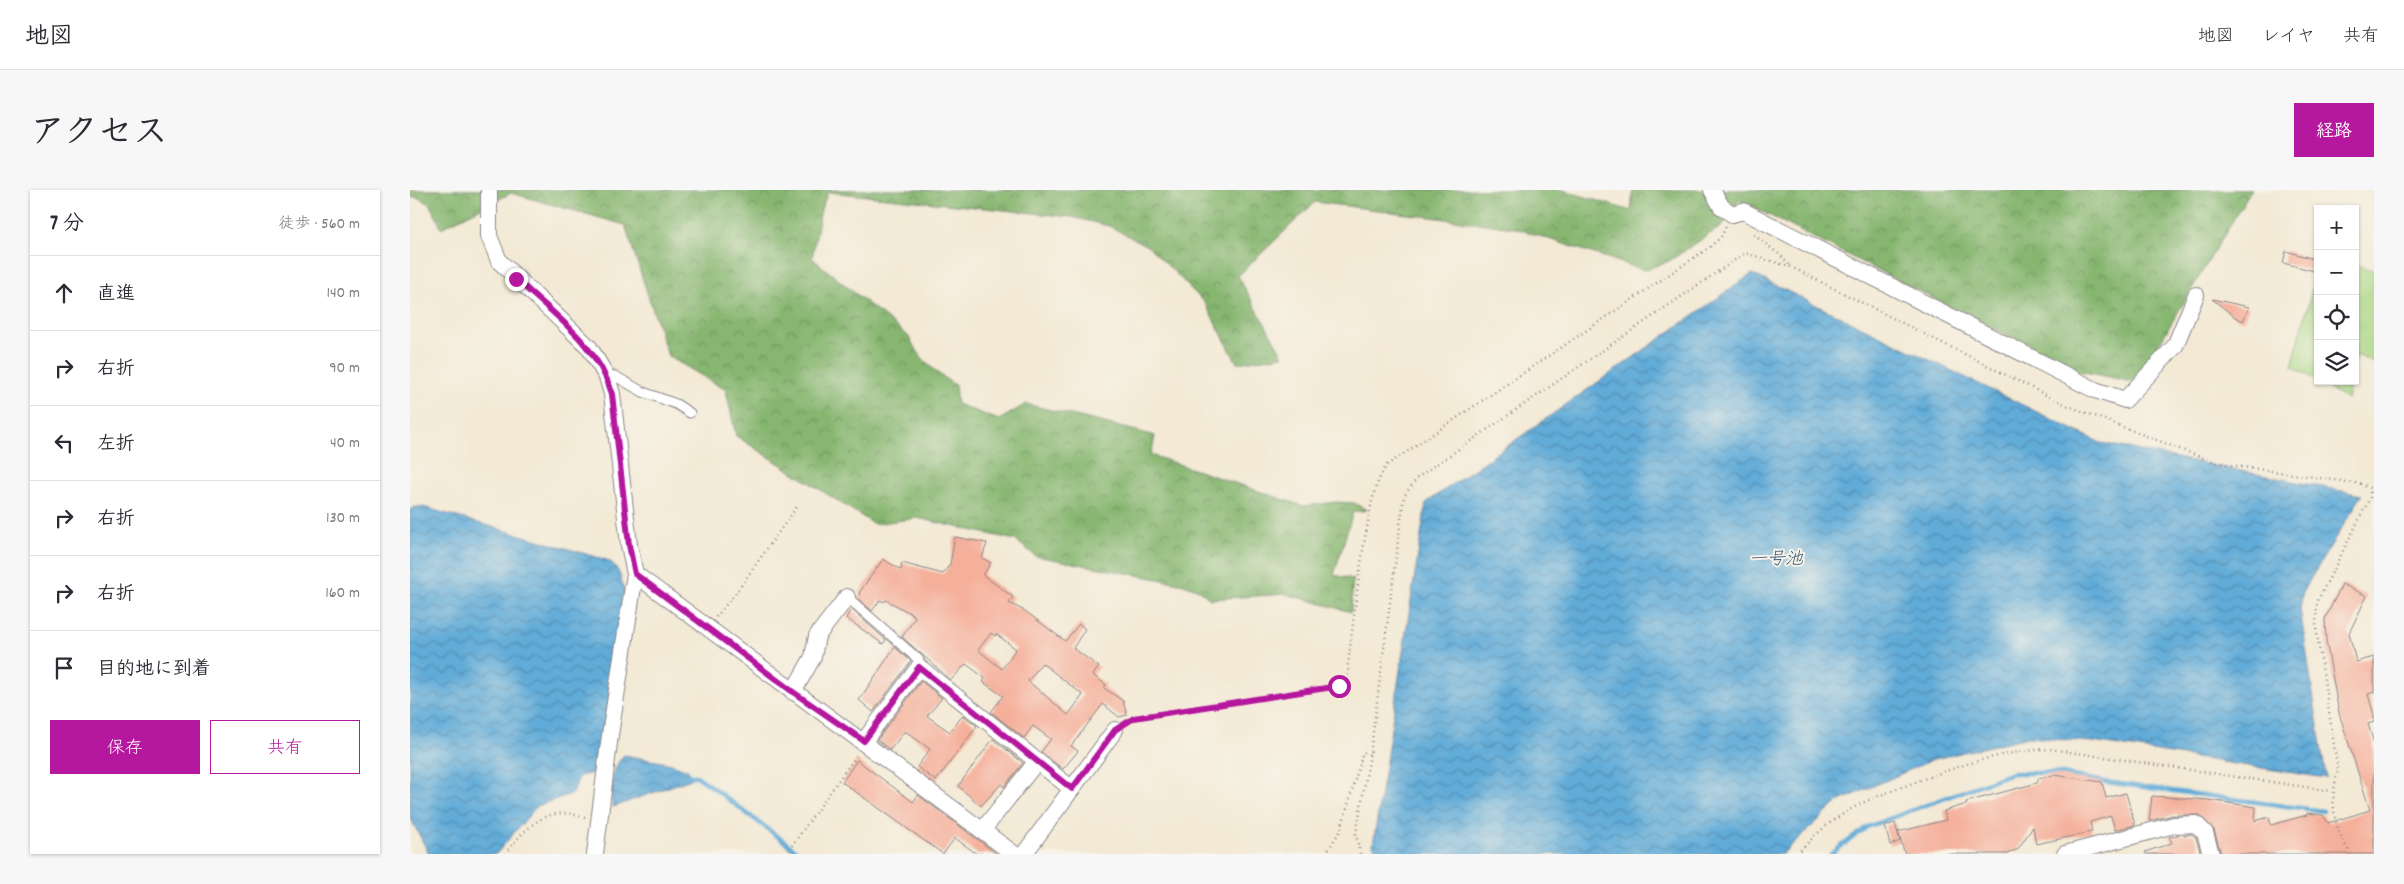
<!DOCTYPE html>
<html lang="ja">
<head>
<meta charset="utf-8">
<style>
	:root { --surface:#fff; --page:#f7f7f7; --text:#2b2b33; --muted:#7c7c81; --line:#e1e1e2; --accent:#b5179e }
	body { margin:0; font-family:Dekko,"Klee One",sans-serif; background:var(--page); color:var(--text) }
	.controls { position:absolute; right:15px; top:15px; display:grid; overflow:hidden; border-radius:0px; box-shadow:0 1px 4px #0004 }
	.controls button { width:45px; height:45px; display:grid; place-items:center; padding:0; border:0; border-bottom:1px solid var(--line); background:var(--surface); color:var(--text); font:25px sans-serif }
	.stop { position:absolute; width:15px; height:15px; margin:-11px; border:4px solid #b5179e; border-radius:50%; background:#fff }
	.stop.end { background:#b5179e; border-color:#fff; box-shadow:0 1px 5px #0008 }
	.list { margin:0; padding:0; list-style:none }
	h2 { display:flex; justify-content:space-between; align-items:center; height:65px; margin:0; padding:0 20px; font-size:21px }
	h2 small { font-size:16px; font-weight:400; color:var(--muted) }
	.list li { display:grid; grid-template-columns:32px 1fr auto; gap:15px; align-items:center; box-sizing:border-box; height:75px; padding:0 20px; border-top:1px solid var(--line) }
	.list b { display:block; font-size:19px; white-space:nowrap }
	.list em { font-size:16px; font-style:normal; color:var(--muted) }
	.actions { display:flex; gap:10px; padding:15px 20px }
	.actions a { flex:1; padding:11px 0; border:1px solid var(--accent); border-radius:0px; text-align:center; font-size:18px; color:var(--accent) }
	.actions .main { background:var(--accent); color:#fff }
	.icon { flex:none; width:28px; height:28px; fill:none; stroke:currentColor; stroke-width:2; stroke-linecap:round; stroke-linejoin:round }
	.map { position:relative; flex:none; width:1964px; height:664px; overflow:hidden; border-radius:0px }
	header { display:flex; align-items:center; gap:30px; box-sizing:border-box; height:70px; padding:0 25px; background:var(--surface); border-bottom:1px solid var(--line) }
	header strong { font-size:24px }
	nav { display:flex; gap:28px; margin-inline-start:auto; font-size:18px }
	.intro { display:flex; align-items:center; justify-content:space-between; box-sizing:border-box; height:120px; padding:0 30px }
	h1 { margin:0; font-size:35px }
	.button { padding:12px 22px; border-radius:0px; background:var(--accent); color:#fff; font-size:18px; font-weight:700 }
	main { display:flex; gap:30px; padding:0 30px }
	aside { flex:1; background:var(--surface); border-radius:0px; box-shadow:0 1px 4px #0004 }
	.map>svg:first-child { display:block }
	.green { fill:#a8d582; stroke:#657c5e }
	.forest { fill:url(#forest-crowns); stroke:#546c56 }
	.water { fill:url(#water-waves); stroke:#41668a }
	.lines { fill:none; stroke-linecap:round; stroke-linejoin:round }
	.stream { stroke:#60abd8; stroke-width:4.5 }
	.building { fill:#f5b09b; fill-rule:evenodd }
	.service-casing { stroke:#8a8688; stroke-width:11 }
	.minor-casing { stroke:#8a8688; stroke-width:18 }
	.path { stroke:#8a8688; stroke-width:2.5; stroke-dasharray:1 4; stroke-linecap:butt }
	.service { stroke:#fff; stroke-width:9 }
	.minor { stroke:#fff; stroke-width:16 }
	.route { stroke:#b5179e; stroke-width:6 }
	.labels { text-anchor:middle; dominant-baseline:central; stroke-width:4; stroke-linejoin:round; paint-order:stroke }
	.water-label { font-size:18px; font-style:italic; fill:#3b597a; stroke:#f7f3e8 }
</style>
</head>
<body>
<header>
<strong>地図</strong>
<nav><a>地図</a><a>レイヤ</a><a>共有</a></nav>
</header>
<div class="intro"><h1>アクセス</h1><a class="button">経路</a></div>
<main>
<aside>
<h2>7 分<small>徒歩 · 560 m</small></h2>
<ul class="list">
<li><svg class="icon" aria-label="ahead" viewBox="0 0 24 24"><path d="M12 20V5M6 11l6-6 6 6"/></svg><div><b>直進</b></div><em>140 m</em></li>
<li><svg class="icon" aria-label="right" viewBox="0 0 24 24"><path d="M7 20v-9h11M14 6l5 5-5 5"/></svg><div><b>右折</b></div><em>90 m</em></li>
<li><svg class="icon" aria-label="left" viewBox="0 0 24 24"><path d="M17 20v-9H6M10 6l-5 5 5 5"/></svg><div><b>左折</b></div><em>40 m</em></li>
<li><svg class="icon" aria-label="right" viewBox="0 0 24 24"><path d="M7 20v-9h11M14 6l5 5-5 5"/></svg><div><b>右折</b></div><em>130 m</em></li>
<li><svg class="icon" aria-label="right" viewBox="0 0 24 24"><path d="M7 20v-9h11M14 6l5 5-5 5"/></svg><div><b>右折</b></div><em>160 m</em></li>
<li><svg class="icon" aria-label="arrive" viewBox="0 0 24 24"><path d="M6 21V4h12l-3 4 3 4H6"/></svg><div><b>目的地に到着</b></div></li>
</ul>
<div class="actions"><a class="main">保存</a><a>共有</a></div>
</aside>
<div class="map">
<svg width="1964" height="664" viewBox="0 0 1964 664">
	<defs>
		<pattern id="forest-crowns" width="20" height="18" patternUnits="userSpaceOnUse" patternTransform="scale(1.25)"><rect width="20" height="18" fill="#86b670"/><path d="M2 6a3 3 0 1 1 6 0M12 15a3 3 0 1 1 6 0" fill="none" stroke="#6d945d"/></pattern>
		<pattern id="water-waves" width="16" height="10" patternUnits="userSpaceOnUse" patternTransform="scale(1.25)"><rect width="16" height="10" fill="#60abd8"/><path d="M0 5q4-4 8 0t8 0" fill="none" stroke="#4f8bb0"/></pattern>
	</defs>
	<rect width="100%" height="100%" fill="#f7f3e8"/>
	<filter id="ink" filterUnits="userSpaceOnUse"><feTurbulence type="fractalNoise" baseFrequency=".02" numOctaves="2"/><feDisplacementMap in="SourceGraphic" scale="10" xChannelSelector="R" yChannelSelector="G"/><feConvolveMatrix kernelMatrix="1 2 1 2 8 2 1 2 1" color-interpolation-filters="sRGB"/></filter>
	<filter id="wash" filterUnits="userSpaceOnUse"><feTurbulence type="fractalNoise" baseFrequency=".0096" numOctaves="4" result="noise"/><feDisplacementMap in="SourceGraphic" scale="20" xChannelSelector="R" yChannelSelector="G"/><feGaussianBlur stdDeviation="1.12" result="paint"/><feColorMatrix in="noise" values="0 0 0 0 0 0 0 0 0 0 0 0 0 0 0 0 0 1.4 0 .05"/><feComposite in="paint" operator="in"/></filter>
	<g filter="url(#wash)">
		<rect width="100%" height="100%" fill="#f3e9d4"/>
		<g class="green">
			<path d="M1945 75 1964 80V173L1947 165 1945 172Z"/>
			<path d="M1908 76V191H1941L1937 209 1882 176Z"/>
		</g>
		<path class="forest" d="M0 0H1153L1221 21 1223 0H1841L1734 179 1722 192 1665 180 1329 10 1312 36 1259 71 1234 80 1105 38 905 12 828 86 873 166 827 173 795 113 739 57 699 36 662 27 418 2 411 19 402 68 499 147C510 169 524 182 545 195L547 214 589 230 616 214 727 241 745 246 741 265 893 316 926 312 944 313 957 320 943 322 924 385 943 389 941 422 876 404 800 409 789 400 774 394 626 366 605 350 507 328 464 334 326 246 316 200 258 166 215 35 101 3 31 38C24 22 20 7 0 7Z"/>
		<g class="water">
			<path d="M1342 84 1691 253 1952 305 1893 401 1890 419 1916 588 1683 552 1618 547 1524 569 1428 612 1372 664H969L963 655 1016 313Z"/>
			<path d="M5 317H13L197 370C210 376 212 392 215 405L189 582 169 586 163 603 127 616 86 664H19L0 627V320Z"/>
			<path d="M214 565 262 574 278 580 281 589 203 617C199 601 202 577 214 565Z"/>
		</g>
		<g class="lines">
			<g class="stream">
				<path d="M277 586H287L391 664"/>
				<path d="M1421 664 1457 637 1602 583H1647L1695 592 1913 621"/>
			</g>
		</g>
		<g id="blocks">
			<g class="building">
				<path d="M1876 61 1907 70 1904 81 1873 73Z"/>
				<path d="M1802 109 1839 117 1833 131 1825 127Z"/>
				<path d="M545 347 577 353 572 368 581 373 573 385 603 407 599 413 615 421 655 451 669 434 675 439 663 458 689 477 683 485 696 495 694 498 713 511 717 525 709 527 693 514 661 556 668 561 653 579 631 562 641 549 623 536 614 548 581 522 593 506 573 492 575 488 556 474 541 490 492 447 505 428 504 425 476 410 474 412 470 410 462 421 448 408 450 404 449 403 473 369 491 380 492 373 533 384 540 374ZM581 443 585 446 586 444 606 459 592 479 568 460ZM632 473 673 505 658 525 618 491Z"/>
				<path d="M1932 394 1957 406 1939 443 1946 472 1964 467V502L1958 504 1964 525V532L1958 534 1964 553V664H1811L1804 640 1790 625H1763L1739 631 1742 606 1798 610 1846 617 1845 631 1859 627 1861 635 1897 625V623L1913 625 1918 633 1960 620 1929 523 1916 450 1915 429Z"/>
				<path d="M441 419 476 450 473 454 436 428Z"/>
				<path d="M485 457 501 471 463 522 449 510Z"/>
				<path d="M511 491 532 508 517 526 540 542 553 525 567 536 526 591 507 577 520 559 495 541 480 560 467 550Z"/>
				<path d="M583 549 613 573 594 597 591 594 571 616 548 596Z"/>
				<path d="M447 570 503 612 508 605 587 664H567L545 648 533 664 432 592Z"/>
				<path d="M1644 585 1692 592 1696 608 1716 603 1725 635 1705 640 1701 626 1680 632 1682 642 1626 654 1623 637 1607 660 1599 662V664H1495L1488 642 1536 630 1534 621 1557 614 1556 612 1627 593 1629 588Z"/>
				<path d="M1485 633 1490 651 1480 655 1475 636Z"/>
				<path d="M1782 644 1786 648 1791 664H1736L1735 662 1762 653 1759 647Z"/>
			</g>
		</g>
	</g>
	<g filter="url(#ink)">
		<use href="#blocks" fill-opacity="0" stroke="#8a8688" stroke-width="1"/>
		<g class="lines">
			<g class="service-casing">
				<g id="service">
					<path d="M197 187 205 186 233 202 266 214 280 223"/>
					<path d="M437 407 509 470V477"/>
				</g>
			</g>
			<g class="minor-casing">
				<g id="minor">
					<path d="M79 0V46L89 71 179 157 197 187 202 204 219 355 225 384 200 545 185 664"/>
					<path d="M1302 0 1311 16 1322 24 1333 21 1685 200 1715 210 1765 156 1786 105"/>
					<path d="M225 384 604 664"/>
					<path d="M383 502 403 467 407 446 437 407"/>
					<path d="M454 551 509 477 662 599"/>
					<path d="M572 641 627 571"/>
					<path d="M614 664 705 540"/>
					<path d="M1655 664 1764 635 1786 634 1795 643 1801 664"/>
				</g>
			</g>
			<g class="path">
				<path d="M1344 45 1369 64 1380 76"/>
				<path d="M306 427 325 404 388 315"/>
				<path d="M717 533 725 528 929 496C938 490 939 485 938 475 943 432 948 390 955 348 960 323 962 297 977 275L1300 57 1311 47 1316 37"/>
				<path d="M95 664C116 637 138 613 175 628"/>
				<path d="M376 664 446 566"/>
				<path d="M916 664 931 639 953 562 960 565 994 306 1008 287 1335 63 1381 77 1656 215 1806 273 1952 294 1960 298V308L1907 412 1906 437 1928 581C1919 611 1923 638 1941 664"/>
				<path d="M950 664 946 644 960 565"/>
				<path d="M1387 664C1401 649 1415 635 1433 624 1454 610 1479 602 1503 593 1548 576 1591 561 1640 559L1922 601"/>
			</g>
			<use href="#service" class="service"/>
			<use href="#minor" class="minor"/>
		</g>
	</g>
	<g class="lines" filter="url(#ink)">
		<path class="route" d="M106 89C142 123 188 154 202 204L219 355 225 384 383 502 454 551 509 477 662 599 705 540 724 528 929 496"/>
	</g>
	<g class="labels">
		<g class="water-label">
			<text x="1366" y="370">一号池</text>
		</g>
	</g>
</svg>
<div class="controls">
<button>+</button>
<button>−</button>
<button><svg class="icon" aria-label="locate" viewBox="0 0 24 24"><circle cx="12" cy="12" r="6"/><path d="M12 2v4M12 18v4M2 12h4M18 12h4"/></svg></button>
<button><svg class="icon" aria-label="layers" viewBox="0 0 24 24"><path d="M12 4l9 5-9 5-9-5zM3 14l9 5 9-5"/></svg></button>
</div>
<div class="stop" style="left:929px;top:496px"></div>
<div class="stop end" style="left:106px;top:89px"></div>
</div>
</main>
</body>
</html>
